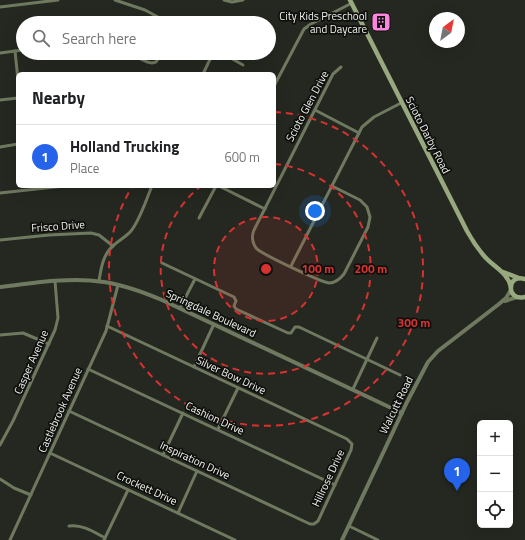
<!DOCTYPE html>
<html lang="en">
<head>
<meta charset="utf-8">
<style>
	:root { --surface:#fff; --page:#f6f6f6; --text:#202124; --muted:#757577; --line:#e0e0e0; --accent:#2563eb }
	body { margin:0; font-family:"Titillium Web",sans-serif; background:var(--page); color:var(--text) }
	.controls { position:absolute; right:12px; bottom:12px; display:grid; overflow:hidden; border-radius:6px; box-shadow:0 4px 16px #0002 }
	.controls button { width:36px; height:36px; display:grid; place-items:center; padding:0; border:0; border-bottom:1px solid var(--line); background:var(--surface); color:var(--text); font:20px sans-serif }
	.compass { position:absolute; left:429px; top:12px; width:36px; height:36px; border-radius:50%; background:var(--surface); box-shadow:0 4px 16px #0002; rotate:32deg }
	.you { position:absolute; left:315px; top:211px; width:14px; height:14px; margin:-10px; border:3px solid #fff; border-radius:50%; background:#1a73e8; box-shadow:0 0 0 6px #1a73e833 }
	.badge { display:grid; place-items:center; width:26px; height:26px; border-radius:50%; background:var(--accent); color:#fff; font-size:13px; font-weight:700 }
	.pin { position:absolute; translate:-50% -33px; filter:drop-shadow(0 1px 2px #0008) }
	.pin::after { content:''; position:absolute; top:21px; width:14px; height:12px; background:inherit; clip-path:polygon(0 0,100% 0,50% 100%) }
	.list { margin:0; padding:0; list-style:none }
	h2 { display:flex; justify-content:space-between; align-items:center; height:52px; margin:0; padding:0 16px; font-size:17px }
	h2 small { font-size:13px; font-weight:400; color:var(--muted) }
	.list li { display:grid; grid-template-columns:26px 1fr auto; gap:12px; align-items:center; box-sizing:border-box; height:64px; padding:0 16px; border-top:1px solid var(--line) }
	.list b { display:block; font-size:15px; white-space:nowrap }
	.list p { margin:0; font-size:13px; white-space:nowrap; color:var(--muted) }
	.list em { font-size:13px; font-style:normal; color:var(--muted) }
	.icon { flex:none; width:22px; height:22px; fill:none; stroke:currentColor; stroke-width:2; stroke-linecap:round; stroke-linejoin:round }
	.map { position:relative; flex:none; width:525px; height:540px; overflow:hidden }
	.search { position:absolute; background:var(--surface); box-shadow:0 4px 16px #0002; left:16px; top:16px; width:260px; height:44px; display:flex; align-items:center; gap:10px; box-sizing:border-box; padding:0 14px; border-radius:22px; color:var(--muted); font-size:15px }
	.panel { position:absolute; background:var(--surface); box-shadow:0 4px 16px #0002; left:16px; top:72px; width:260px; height:116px; border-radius:6px }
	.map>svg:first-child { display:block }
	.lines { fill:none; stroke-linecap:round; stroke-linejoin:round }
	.minor { stroke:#6f795f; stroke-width:3 }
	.tertiary { stroke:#6f795f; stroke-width:4 }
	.secondary { stroke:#98a87f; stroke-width:4.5 }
	.ring { fill:none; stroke:#d73232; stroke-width:2; stroke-dasharray:7 5 }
	.labels { text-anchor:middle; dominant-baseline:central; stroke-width:3.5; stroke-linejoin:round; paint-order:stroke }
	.poi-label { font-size:11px; fill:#eff1ec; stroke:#0f100d; text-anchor:end }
	.street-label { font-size:11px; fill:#eff1ec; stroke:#0f100d }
	.centre { fill:#d73232; stroke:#0f100d; stroke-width:2 }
	.ring-label { font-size:12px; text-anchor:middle; font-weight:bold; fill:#d73232; stroke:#0f100d; stroke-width:3.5; stroke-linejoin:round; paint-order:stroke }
</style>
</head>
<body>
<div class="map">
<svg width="525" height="540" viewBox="0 0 525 540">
	<rect width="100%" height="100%" fill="#252820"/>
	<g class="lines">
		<g class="minor">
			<path d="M115 0 145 10 169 23"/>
			<path d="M224 0 232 2 243 0"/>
			<path d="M0 7 58 0"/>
			<path d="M15 51 18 80"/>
			<path d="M0 53 23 50"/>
			<path d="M128 53 147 62 152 63 156 62 162 53"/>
			<path d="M222 53 243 65"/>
			<path d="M203 74 213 53"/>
			<path d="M274 86 304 29 311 24 352 3"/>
			<path d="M0 100 18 98"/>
			<path d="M315 110 359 133"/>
			<path d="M0 147 18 144"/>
			<path d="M219 186 265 209"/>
			<path d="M332 186 360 200 367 207 370 217 368 227 344 274C340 279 336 283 329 283 321 282 261 254 256 248 252 242 251 237 254 230L333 74 341 67"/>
			<path d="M0 193 64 186"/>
			<path d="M199 218 216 186"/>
			<path d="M0 240 49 235 91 233 99 235 113 246"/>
			<path d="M162 263 234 297 236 301 234 306 236 309 288 333H291L295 327H299L400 375"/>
			<path d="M291 266 362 127 374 117 401 103"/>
			<path d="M99 281C101 268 103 254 114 245 119 240 126 237 131 231 140 220 146 200 152 186"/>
			<path d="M180 308 195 279"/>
			<path d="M0 335 23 333 49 344"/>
			<path d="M194 367 214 324"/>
			<path d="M88 369 335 485"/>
			<path d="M353 389 377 338"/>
			<path d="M69 411 310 524H314L318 521 351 450 352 444 347 439 107 326"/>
			<path d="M218 429 238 388"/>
			<path d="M0 445 13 421 55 330 58 318 55 281"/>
			<path d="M50 453 235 540"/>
			<path d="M163 455 183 413"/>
			<path d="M0 479 14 488 31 495"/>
			<path d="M178 513 197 471"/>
			<path d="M69 526C82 524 94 532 105 538"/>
			<path d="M349 526 378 540"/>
			<path d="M10 540 106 331 118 285"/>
			<path d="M104 540 128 490"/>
		</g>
		<g class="tertiary">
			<path d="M0 287C34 283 69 277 104 282 124 285 143 292 162 300L402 413"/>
			<path d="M505 301 517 297"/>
			<path d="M342 540 407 402 428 362 438 351 499 304 506 298 511 290"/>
		</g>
		<g class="secondary">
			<path d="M350 0 467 231C472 240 478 249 485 257 494 267 508 273 511 287"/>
			<path d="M503 272 519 278"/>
			<path d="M525 279C506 273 506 302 525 297"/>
		</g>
	</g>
	<circle cx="266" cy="269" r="52" fill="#d73232" fill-opacity=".12"/>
	<g class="ring">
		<circle cx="266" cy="269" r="52"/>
		<path d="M274 164A105 105 0 1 1 201 186"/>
		<path d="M274 112A157 157 0 1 1 132 187"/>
	</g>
	<defs>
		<g id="building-square" transform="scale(1)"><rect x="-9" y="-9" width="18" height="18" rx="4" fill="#fe85df" stroke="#0f100d"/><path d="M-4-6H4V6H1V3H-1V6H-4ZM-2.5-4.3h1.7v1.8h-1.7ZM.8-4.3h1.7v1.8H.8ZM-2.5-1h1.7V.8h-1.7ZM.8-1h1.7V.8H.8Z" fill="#111"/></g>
	</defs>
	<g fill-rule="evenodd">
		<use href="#building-square" x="381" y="22"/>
	</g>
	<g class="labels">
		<g class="poi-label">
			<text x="367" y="16">City Kids Preschool<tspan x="367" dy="13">and Daycare</tspan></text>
		</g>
		<g class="street-label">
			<text transform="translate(307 106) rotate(-62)">Scioto Glen Drive</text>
			<text transform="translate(428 135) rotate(63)">Scioto Darby Road</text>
			<text transform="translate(58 226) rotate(-4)">Frisco Drive</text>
			<text transform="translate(211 313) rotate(25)">Springdale Boulevard</text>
			<text transform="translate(31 362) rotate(-66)">Casper Avenue</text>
			<text transform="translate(231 375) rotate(25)">Silver Bow Drive</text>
			<text transform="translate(396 405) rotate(-64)">Walcutt Road</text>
			<text transform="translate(60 410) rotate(-66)">Castlebrook Avenue</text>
			<text transform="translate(215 418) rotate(25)">Cashion Drive</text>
			<text transform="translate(195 460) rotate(25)">Inspiration Drive</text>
			<text transform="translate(328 478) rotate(-65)">Hillrose Drive</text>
			<text transform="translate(147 488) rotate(25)">Crockett Drive</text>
		</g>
	</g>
	<circle cx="266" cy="269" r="6" class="centre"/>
	<g class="ring-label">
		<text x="318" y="273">100 m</text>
		<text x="371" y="273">200 m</text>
		<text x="414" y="327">300 m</text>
	</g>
</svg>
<div class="controls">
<button>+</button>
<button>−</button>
<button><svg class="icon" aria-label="locate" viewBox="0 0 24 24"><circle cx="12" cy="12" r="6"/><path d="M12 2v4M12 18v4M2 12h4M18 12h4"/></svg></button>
</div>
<svg class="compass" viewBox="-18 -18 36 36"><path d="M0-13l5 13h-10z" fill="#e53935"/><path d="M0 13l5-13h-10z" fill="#757577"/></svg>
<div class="you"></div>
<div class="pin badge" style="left:457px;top:491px">1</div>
<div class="search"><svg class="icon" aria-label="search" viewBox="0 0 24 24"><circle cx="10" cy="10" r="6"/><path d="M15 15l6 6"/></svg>Search here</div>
<section class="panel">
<h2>Nearby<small></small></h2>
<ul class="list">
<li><span class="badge">1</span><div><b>Holland Trucking</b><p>Place</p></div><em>600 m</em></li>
</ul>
</section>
</div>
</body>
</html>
